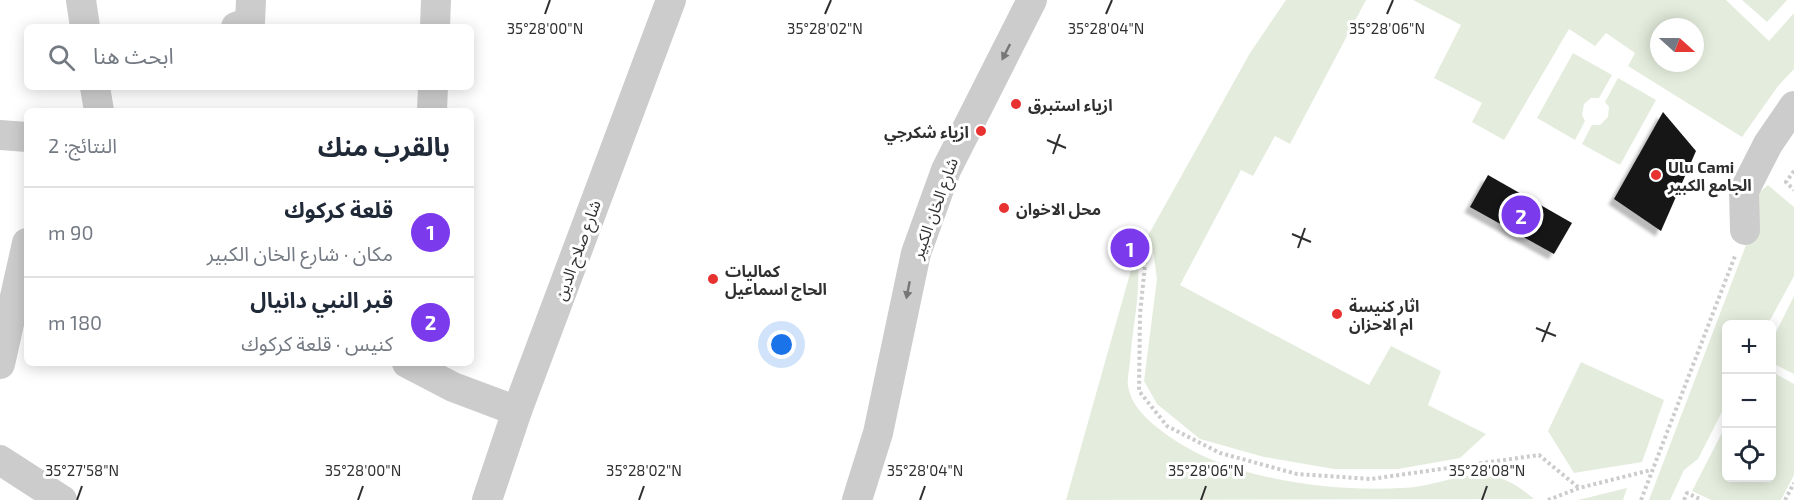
<!DOCTYPE html>
<html lang="ar">
<head>
<meta charset="utf-8">
<style>
	:root { --surface:#fff; --page:#f6f6f7; --text:#1f2937; --muted:#747a83; --line:#e0e1e3; --accent:#7c3aed }
	body { margin:0; font-family:"Exo 2","Noto Sans Arabic",sans-serif; background:var(--page); color:var(--text); direction:rtl }
	.controls { position:absolute; right:18px; bottom:18px; display:grid; overflow:hidden; border-radius:9px; box-shadow:0 3px 15px #0003 }
	.controls button { width:54px; height:54px; display:grid; place-items:center; padding:0; border:0; border-bottom:2px solid var(--line); background:var(--surface); color:var(--text); font:30px sans-serif }
	.compass { position:absolute; left:1650px; top:18px; width:54px; height:54px; border-radius:50%; background:var(--surface); box-shadow:0 3px 15px #0003; rotate:111deg }
	.you { position:absolute; left:782px; top:345px; width:21px; height:21px; margin:-15px; border:4px solid #fff; border-radius:50%; background:#1a73e8; box-shadow:0 0 0 9px #1a73e833 }
	.badge { display:grid; place-items:center; width:39px; height:39px; border-radius:50%; background:var(--accent); color:#fff; font-size:20px; font-weight:700 }
	.pin { position:absolute; translate:-50% -50%; border:3px solid #fff; box-shadow:0 2px 6px #0006 }
	.list { margin:0; padding:0; list-style:none }
	h2 { display:flex; justify-content:space-between; align-items:center; height:78px; margin:0; padding:0 24px; font-size:26px }
	h2 small { font-size:20px; font-weight:400; color:var(--muted) }
	.list li { display:grid; grid-template-columns:39px 1fr auto; gap:18px; align-items:center; box-sizing:border-box; height:90px; padding:0 24px; border-top:2px solid var(--line) }
	.list b { display:block; font-size:22px; white-space:nowrap }
	.list p { margin:0; font-size:20px; white-space:nowrap; color:var(--muted) }
	.list em { font-size:20px; font-style:normal; color:var(--muted) }
	.icon { flex:none; width:33px; height:33px; fill:none; stroke:currentColor; stroke-width:2; stroke-linecap:round; stroke-linejoin:round }
	.map { position:relative; flex:none; width:1794px; height:500px; overflow:hidden; direction:ltr }
	.search { position:absolute; background:var(--surface); box-shadow:0 3px 15px #0003; left:24px; top:24px; width:450px; height:66px; display:flex; align-items:center; gap:15px; box-sizing:border-box; padding:0 21px; border-radius:9px; color:var(--muted); font-size:22px }
	.panel { position:absolute; background:var(--surface); box-shadow:0 3px 15px #0003; left:24px; top:108px; width:450px; height:258px; border-radius:9px; direction:rtl }
	.map>svg:first-child { display:block }
	.green { fill:#e4eddd; fill-rule:evenodd }
	.building { fill:#161616; filter:url(#shadow) }
	.lines { fill:none; stroke-linecap:round; stroke-linejoin:round }
	.path { stroke:#ccc; stroke-width:4; stroke-dasharray:3 3; stroke-linecap:butt }
	.minor { stroke:#ccc; stroke-width:30 }
	.oneway { fill:#767676 }
	.ticks { fill:none; stroke:#2f2f2f; stroke-width:2 }
	.poi-dot { fill:#e73231; stroke:#fff; stroke-width:2 }
	.labels { text-anchor:middle; dominant-baseline:central; stroke-width:6; stroke-linejoin:round; paint-order:stroke }
	.poi-label { font-size:16px; font-weight:bold; fill:#2f2f2f; stroke:#fff; text-anchor:start }
	.street-label { font-size:16px; fill:#2f2f2f; stroke:#fff }
	.ticks-label { font-size:15px; text-anchor:middle; fill:#2f2f2f; stroke:#fff; stroke-width:6; stroke-linejoin:round; paint-order:stroke }
</style>
</head>
<body>
<div class="map">
<svg width="1794" height="500" viewBox="0 0 1794 500">
	<defs>
		<filter id="shadow"><feDropShadow dx="-5.5" dy="5.5" stdDeviation="1.5" flood-color="#0004"/></filter>
	</defs>
	<rect width="100%" height="100%" fill="#fff"/>
	<g class="green">
		<path d="M1286 0H1366L1290 144 1275 136 1253 176 1241 170 1180 285 1369 385 1391 346 1441 371 1428 405 1486 434 1460 458 1398 469H1334L1264 457 1200 439 1157 404 1144 381 1157 279 1153 250 1145 241 1250 53Z"/>
		<path d="M1413 0H1726L1769 41 1794 13V69L1778 86 1742 137 1628 66 1635 53 1606 33 1595 46 1569 29 1504 140 1472 122 1482 103 1434 78 1461 25ZM1659 27H1695V63H1659Z"/>
		<path d="M1742 0H1787L1767 22Z"/>
		<path d="M1573 53 1612 75 1599 98H1591L1584 104 1582 115 1585 121 1575 140 1537 118Z"/>
		<path d="M1618 78 1656 100 1620 165 1582 144 1592 125H1600L1608 117 1609 107 1605 102Z"/>
		<path d="M1768 185 1794 207V276L1768 324H1726V404L1698 459 1684 470 1670 500H1649L1751 232 1754 197Z"/>
		<path d="M1137 255C1142 291 1132 327 1130 363 1129 370 1127 379 1128 386 1132 409 1152 424 1170 437 1229 479 1329 492 1401 488 1455 486 1482 453 1534 499L1066 500 1133 263Z"/>
		<path d="M1794 296V374L1772 363V340Z"/>
		<path d="M1581 362 1664 400 1642 462 1574 473 1548 431Z"/>
		<path d="M1772 372 1794 384V475L1781 500H1711L1692 491 1726 425V478H1772Z"/>
		<path d="M1627 488 1623 500H1578Z"/>
	</g>
	<g class="building">
		<path d="M1663 112 1696 151 1661 231 1614 199Z"/>
		<path d="M1488 175 1572 223 1554 254 1470 207Z"/>
	</g>
	<g class="lines">
		<g class="path">
			<path d="M1794 171 1786 182 1794 190"/>
			<path d="M1146 255 1140 314 1139 391 1167 426 1220 453 1297 474 1371 479 1539 455 1579 488"/>
			<path d="M1548 500 1579 488 1651 470"/>
			<path d="M1641 500 1735 256"/>
			<path d="M1684 500 1687 493 1702 500"/>
			<path d="M1785 500 1794 483"/>
		</g>
		<g class="minor">
			<path d="M81 0 85 27"/>
			<path d="M236 27 250 22 251 0"/>
			<path d="M435 27 436 0"/>
			<path d="M95 87 99 111"/>
			<path d="M432 111 433 87"/>
			<path d="M0 135 27 137"/>
			<path d="M1745 230 1744 191 1768 144 1794 106"/>
			<path d="M407 363 453 387 517 411"/>
			<path d="M0 364 27 243"/>
			<path d="M0 460 62 500"/>
			<path d="M487 500 517 411 671 0"/>
			<path d="M857 500 878 433 916 253 946 170 1032 0"/>
		</g>
	</g>
	<defs><path id="oneway-solid" d="M-6-.8H1V-3.2L6.5 0L1 3.2V.8H-6Z" transform="scale(1.5)"/></defs>
	<g class="oneway">
		<use href="#oneway-solid" transform="translate(1006 52) rotate(117)"/>
		<use href="#oneway-solid" transform="translate(908 290) rotate(101)"/>
	</g>
	<path class="ticks" d="M545 14 550 0M825 14 831 0M1106 14 1112 0M1387 14 1393 0M1047 140 1066 148M1053 154 1060 134M1292 234 1311 242M1298 248 1305 228M1536 328 1556 336M1542 342 1550 322M77 500 82 486M358 500 363 486M639 500 644 486M920 500 925 486M1201 500 1206 486M1482 500 1487 486"/>
	<g class="poi-dot">
		<circle cx="1016" cy="104" r="6"/>
		<circle cx="981" cy="131" r="6"/>
		<circle cx="1656" cy="175" r="6"/>
		<circle cx="1004" cy="208" r="6"/>
		<circle cx="713" cy="279" r="6"/>
		<circle cx="1337" cy="314" r="6"/>
	</g>
	<g class="labels">
		<g class="poi-label">
			<text x="1028" y="104">ازياء استبرق</text>
			<text x="969" y="131" text-anchor="end">ازياء شكرجي</text>
			<text x="1668" y="166">Ulu Cami<tspan x="1668" dy="18">الجامع الكبير</tspan></text>
			<text x="1016" y="208">محل الاخوان</text>
			<text x="725" y="270">كماليات<tspan x="725" dy="18">الحاج اسماعيل</tspan></text>
			<text x="1349" y="305">اثار كنيسة<tspan x="1349" dy="18">ام الاحزان</tspan></text>
		</g>
		<g class="street-label">
			<text transform="translate(934 208) rotate(-70)">شارع الخان الكبير</text>
			<text transform="translate(577 250) rotate(-70)">شارع صلاح الدين</text>
		</g>
	</g>
	<g class="ticks-label">
		<text x="545" y="34">35°28'00"N</text>
		<text x="825" y="34">35°28'02"N</text>
		<text x="1106" y="34">35°28'04"N</text>
		<text x="1387" y="34">35°28'06"N</text>
		<text x="82" y="476">35°27'58"N</text>
		<text x="363" y="476">35°28'00"N</text>
		<text x="644" y="476">35°28'02"N</text>
		<text x="925" y="476">35°28'04"N</text>
		<text x="1206" y="476">35°28'06"N</text>
		<text x="1487" y="476">35°28'08"N</text>
	</g>
</svg>
<div class="controls">
<button>+</button>
<button>−</button>
<button><svg class="icon" aria-label="locate" viewBox="0 0 24 24"><circle cx="12" cy="12" r="6"/><path d="M12 2v4M12 18v4M2 12h4M18 12h4"/></svg></button>
</div>
<svg class="compass" viewBox="-18 -18 36 36"><path d="M0-13l5 13h-10z" fill="#e53935"/><path d="M0 13l5-13h-10z" fill="#747a83"/></svg>
<div class="you"></div>
<div class="pin badge" style="left:1130px;top:248px">1</div>
<div class="pin badge" style="left:1521px;top:215px">2</div>
<div class="search"><svg class="icon" aria-label="search" viewBox="0 0 24 24"><circle cx="10" cy="10" r="6"/><path d="M15 15l6 6"/></svg>ابحث هنا</div>
<section class="panel">
<h2>بالقرب منك<small>النتائج: 2</small></h2>
<ul class="list">
<li><span class="badge">1</span><div><b>قلعة كركوك</b><p>مكان · شارع الخان الكبير</p></div><em>90 m</em></li>
<li><span class="badge">2</span><div><b>قبر النبي دانيال</b><p>كنيس · قلعة كركوك</p></div><em>180 m</em></li>
</ul>
</section>
</div>
</body>
</html>
